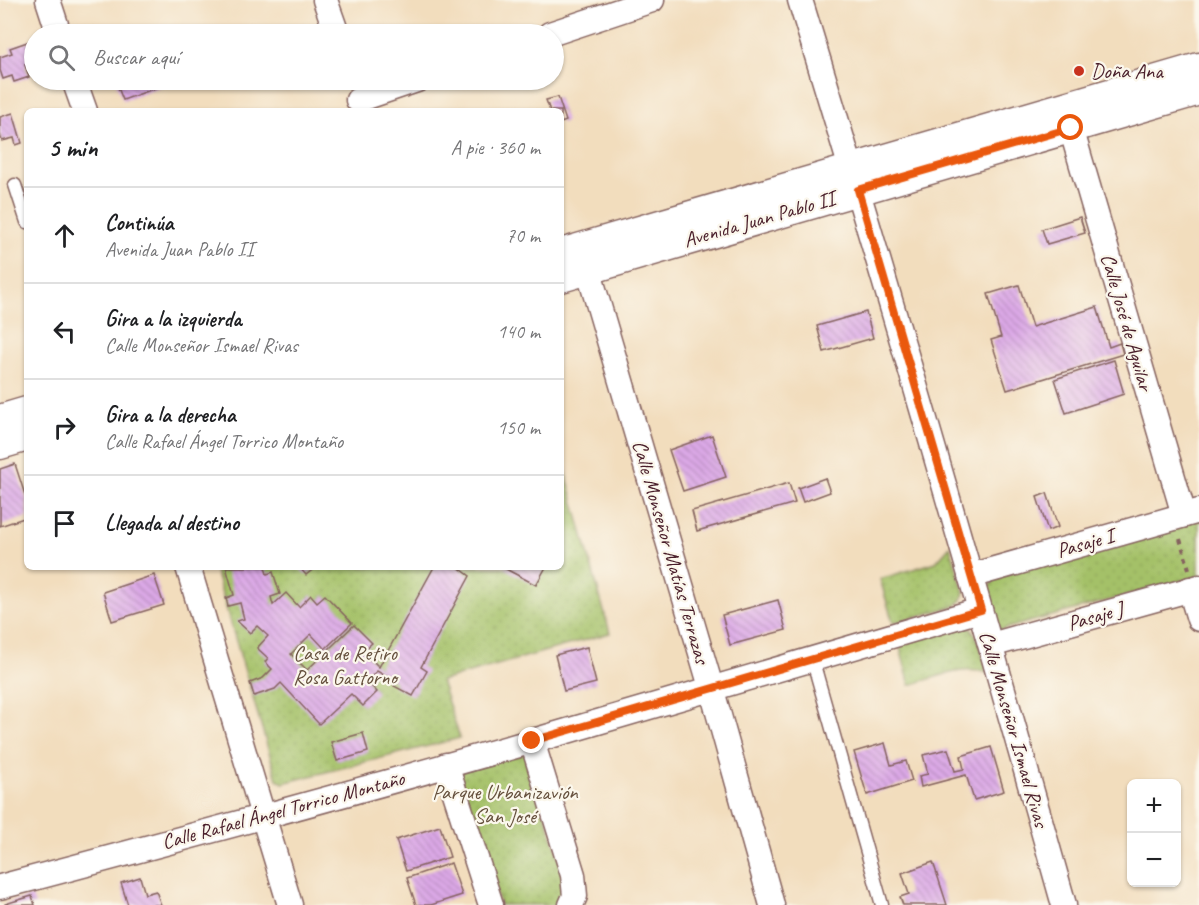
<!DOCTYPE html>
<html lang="es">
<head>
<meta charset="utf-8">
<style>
	:root { --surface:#fff; --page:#f6f6f6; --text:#202124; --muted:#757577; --line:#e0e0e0 }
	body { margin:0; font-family:Caveat,sans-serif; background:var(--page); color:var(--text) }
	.controls { position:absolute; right:18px; bottom:18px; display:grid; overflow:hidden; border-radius:9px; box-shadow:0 2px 4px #0004 }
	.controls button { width:54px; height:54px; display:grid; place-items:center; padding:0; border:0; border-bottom:2px solid var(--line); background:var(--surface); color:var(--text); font:30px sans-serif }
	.stop { position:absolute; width:18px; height:18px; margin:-14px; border:4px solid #ea580c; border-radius:50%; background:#fff }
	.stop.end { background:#ea580c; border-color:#fff; box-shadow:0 2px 6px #0008 }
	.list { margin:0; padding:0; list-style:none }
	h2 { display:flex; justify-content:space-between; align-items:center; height:78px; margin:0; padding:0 24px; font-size:26px }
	h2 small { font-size:20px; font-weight:400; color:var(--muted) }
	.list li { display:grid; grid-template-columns:39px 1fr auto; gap:18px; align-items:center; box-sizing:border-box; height:96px; padding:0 24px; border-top:2px solid var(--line) }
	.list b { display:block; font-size:22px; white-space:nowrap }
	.list p { margin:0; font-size:20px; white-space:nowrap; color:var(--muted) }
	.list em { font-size:20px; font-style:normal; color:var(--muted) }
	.icon { flex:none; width:33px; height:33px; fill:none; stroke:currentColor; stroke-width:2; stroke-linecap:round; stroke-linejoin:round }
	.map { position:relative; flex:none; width:1199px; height:905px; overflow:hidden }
	.search { position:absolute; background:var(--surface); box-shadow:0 2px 4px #0004; left:24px; top:24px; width:540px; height:66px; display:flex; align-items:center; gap:15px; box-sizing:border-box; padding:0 21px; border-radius:33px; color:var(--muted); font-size:22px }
	.panel { position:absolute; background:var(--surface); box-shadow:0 2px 4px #0004; left:24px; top:108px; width:540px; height:462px; border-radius:9px }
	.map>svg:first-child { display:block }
	.green { fill:url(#green-dots); stroke:#77704a; stroke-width:1.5 }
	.building { fill:url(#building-back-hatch) }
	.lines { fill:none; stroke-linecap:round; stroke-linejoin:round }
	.service-casing { stroke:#85625e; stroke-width:15 }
	.minor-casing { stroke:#85625e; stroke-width:27 }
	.tertiary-casing { stroke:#85625e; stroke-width:33 }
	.path { stroke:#85625e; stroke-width:4; stroke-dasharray:4.5 4.5; stroke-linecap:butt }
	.service { stroke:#fff; stroke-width:12 }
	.minor { stroke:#fff; stroke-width:24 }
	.tertiary { stroke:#fff; stroke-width:30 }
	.route { stroke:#ea580c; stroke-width:8 }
	.poi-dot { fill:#c8321e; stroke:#fbf7ec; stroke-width:2 }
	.labels { text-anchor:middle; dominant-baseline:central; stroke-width:4.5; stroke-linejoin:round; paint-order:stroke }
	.poi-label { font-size:21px; fill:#4a1f2b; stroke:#fbf7ec; text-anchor:start }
	.street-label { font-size:21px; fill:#4a1f2b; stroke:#fbf7ec }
	.park-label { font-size:21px; fill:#65503d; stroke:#fbf7ec }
</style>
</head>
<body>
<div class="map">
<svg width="1199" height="905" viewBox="0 0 1199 905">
	<defs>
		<pattern id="green-dots" width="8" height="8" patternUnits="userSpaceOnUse" patternTransform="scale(1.5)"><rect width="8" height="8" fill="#a4c168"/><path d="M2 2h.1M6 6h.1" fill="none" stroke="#8fa55a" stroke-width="1.8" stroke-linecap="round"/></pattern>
		<pattern id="building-back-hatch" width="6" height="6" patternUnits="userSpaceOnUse" patternTransform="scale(1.5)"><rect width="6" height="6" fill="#dca9e7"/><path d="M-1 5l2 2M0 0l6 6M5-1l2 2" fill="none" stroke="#b489bb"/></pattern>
	</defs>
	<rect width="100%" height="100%" fill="#fbf7ec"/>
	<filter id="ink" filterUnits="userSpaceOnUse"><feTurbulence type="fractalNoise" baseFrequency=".0167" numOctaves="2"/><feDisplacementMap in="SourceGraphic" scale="12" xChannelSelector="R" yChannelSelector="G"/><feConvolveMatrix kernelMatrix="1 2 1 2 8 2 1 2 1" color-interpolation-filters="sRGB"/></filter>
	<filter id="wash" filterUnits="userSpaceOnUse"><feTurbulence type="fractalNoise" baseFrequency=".008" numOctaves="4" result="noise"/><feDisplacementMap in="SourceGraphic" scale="24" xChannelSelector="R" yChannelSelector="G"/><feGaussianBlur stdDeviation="1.35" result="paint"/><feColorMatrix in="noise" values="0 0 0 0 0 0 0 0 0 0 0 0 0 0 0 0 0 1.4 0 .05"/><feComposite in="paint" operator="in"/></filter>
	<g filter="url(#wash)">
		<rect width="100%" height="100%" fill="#f2ddbd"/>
		<g class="green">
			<path d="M561 456 610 633 441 681 460 738 283 783 277 779 214 567H561Z"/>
			<path d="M1199 517V576L1000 630 993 624 987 590 996 577Z"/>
			<path d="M950 546 964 592 962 600 955 606 893 623 880 579 936 562Z"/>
			<path d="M963 626 971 629 977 637 988 673C962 665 935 678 910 685L899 644Z"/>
			<path d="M525 753 565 875 563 905H500L459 775 463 770Z"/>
		</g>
		<g id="blocks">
			<g class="building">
				<path d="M30 41 34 54V61L25 65 29 77 14 82 12 76 3 79 0 70V57L12 53 10 48Z"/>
				<path d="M115 80H166L167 84 123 100Z"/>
				<path d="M558 97 566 121 561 123V111H550L546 100Z"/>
				<path d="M13 113 22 143 16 145 14 138 2 141 0 134V117Z"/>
				<path d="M1080 217 1085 233 1047 244 1042 229Z"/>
				<path d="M1019 285 1032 327 1097 307 1109 347 1120 343 1123 354 1007 390 991 340 1001 337 988 294Z"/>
				<path d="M866 312 873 338 824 352 817 326Z"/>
				<path d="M1114 360 1124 394 1066 413 1055 379Z"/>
				<path d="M712 435 726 477 683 491 669 450Z"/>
				<path d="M15 464 27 501V517L0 526V469Z"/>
				<path d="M825 478 830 492 803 502 798 488Z"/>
				<path d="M789 483 795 503 697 531 692 511Z"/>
				<path d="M1047 493 1058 527 1048 531 1037 497Z"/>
				<path d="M226 567H265L267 574 273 572 280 594 271 597 273 605 286 593 299 607 311 595 317 602 325 595 352 623 325 649 311 634 291 654 307 670 354 625 372 643 363 651 379 667 434 567H458L470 576 421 667 427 671 413 696 394 686 396 682 377 671 367 681 377 692 363 706 351 694 319 724 281 683 275 689 254 696 250 683 263 678 272 669 265 662 268 658 257 648 268 636 257 626 250 633 237 621 244 619 240 603 228 606 226 598 234 595Z"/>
				<path d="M299 567H316L306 575Z"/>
				<path d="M502 567H546L536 585Z"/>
				<path d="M154 575 164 605 112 621 103 592Z"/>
				<path d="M778 600 786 630 730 645 722 615Z"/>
				<path d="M587 647 596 683 564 691 555 655Z"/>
				<path d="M363 733 368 752 337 761 331 742Z"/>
				<path d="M885 743 891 765 906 761 912 781 867 795 854 752Z"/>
				<path d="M991 747 1004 791 974 800 966 775 921 787 919 776 928 774 923 755 948 749 955 771 964 769 961 756Z"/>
				<path d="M440 826 450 857 406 871 396 840Z"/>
				<path d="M933 862 947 905H903L900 897 909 894 902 873Z"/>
				<path d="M451 863 462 895 431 905H416L407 878Z"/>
				<path d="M140 877 145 894 156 891 161 905H128L121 883Z"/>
				<path d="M32 896 35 905H5V904Z"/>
			</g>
		</g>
	</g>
	<g filter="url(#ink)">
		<use href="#blocks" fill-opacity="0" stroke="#85625e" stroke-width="1.5"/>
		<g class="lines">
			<g class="service-casing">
				<g id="service">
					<path d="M15 185 27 222"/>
					<path d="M812 658 882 905"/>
				</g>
			</g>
			<g class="minor-casing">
				<g id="minor">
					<path d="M48 0 59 34"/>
					<path d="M325 0 337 34"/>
					<path d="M800 0C892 301 979 603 1064 905"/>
					<path d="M550 34 652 0"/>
					<path d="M74 80 85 111"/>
					<path d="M358 100 417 80"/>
					<path d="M1071 128 1184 515"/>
					<path d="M588 269 711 687 772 905"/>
					<path d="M188 567 290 905"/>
					<path d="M970 576 1199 511"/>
					<path d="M1190 589 1199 619"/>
					<path d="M991 645 1199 587"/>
					<path d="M532 741 573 875 575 896 571 905"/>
					<path d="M446 765 491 905"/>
					<path d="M0 887C178 840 356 792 533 741 682 697 831 653 980 610"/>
				</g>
			</g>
			<g class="tertiary-casing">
				<g id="tertiary">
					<path d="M561 254 1199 68"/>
					<path d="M561 277 1199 90"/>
					<path d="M0 420 27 412"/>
					<path d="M0 444 27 436"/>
				</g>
			</g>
			<path class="path" d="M1180 539 1189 569"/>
			<use href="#service" class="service"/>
			<use href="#minor" class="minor"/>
			<use href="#tertiary" class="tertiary"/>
		</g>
	</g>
	<g class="lines" filter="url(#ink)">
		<path class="route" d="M532 741 981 610 858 190 1071 128"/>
	</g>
	<circle class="poi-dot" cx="1079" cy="71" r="6"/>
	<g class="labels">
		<g class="poi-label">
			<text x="1091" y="71">Doña Ana</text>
		</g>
		<g class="street-label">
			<text transform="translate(759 219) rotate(-16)">Avenida Juan Pablo II</text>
			<text transform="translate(1127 322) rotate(74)">Calle José de Aguilar</text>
			<text transform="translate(1085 543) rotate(-16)">Pasaje I</text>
			<text transform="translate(671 552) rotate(74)">Calle Monseñor Matías Terrazas</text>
			<text transform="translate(1095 616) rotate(-16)">Pasaje J</text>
			<text transform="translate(1014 729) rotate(74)">Calle Monseñor Ismael Rivas</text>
			<text transform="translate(283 810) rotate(-15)">Calle Rafael Ángel Torrico Montaño</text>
		</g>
		<g class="park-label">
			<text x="345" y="653">Casa de Retiro<tspan x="345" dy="24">Rosa Gattorno</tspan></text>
			<text x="505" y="792">Parque Urbanizavión<tspan x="505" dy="24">San José</tspan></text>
		</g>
	</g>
</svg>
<div class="controls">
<button>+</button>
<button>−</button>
</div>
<div class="stop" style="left:1071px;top:128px"></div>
<div class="stop end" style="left:532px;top:741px"></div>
<div class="search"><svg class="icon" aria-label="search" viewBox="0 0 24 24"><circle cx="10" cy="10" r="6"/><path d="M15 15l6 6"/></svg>Buscar aquí</div>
<section class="panel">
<h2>5 min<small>A pie · 360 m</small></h2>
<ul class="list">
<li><svg class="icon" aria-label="ahead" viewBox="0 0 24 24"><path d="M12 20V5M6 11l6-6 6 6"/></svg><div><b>Continúa</b><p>Avenida Juan Pablo II</p></div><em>70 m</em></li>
<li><svg class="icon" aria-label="left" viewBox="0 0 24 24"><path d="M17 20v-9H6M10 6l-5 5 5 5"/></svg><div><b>Gira a la izquierda</b><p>Calle Monseñor Ismael Rivas</p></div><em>140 m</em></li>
<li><svg class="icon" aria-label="right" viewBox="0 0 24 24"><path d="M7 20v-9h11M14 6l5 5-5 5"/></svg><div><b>Gira a la derecha</b><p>Calle Rafael Ángel Torrico Montaño</p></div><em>150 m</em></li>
<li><svg class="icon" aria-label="arrive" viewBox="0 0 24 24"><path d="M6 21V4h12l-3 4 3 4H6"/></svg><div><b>Llegada al destino</b></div></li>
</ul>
</section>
</div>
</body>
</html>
